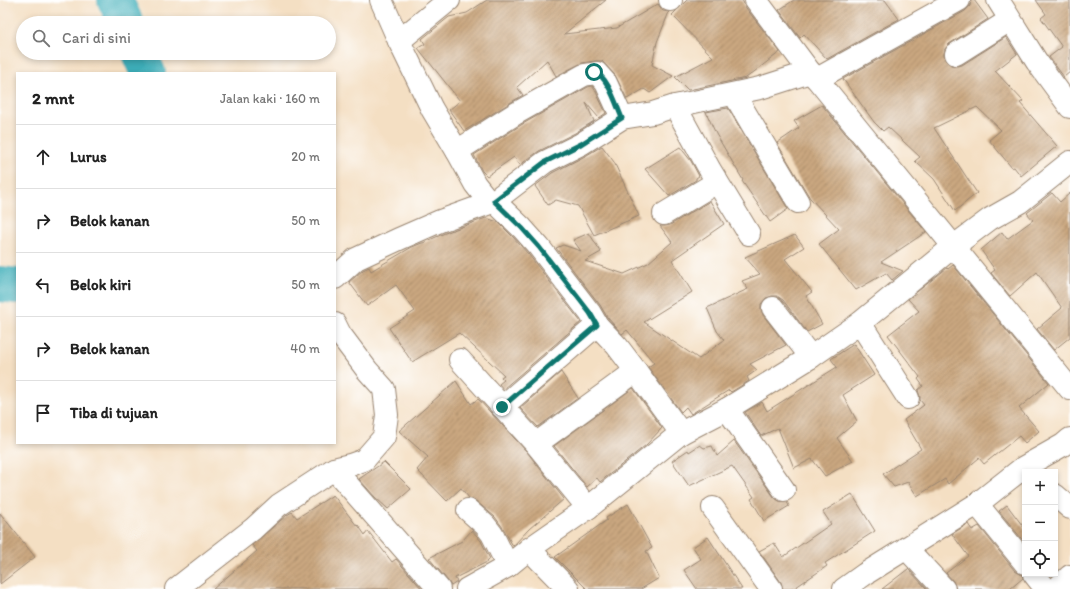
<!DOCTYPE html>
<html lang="id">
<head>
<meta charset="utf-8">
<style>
	:root { --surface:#fff; --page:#f6f6f6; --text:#222; --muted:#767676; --line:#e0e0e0 }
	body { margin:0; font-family:Itim,sans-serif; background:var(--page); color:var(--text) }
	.controls { position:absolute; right:12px; bottom:12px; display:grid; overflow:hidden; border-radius:0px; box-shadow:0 2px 6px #0003 }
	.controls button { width:36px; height:36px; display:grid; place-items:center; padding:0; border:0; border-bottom:1px solid var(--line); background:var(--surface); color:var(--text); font:20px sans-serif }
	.stop { position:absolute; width:12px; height:12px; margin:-9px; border:3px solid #0f766e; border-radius:50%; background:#fff }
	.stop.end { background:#0f766e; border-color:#fff; box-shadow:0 1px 4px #0008 }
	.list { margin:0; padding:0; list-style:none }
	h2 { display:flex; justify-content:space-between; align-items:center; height:52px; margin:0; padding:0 16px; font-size:17px }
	h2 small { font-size:13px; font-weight:400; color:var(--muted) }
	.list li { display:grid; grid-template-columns:26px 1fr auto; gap:12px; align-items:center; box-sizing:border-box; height:64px; padding:0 16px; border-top:1px solid var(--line) }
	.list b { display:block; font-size:15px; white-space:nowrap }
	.list em { font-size:13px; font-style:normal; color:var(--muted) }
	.icon { flex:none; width:22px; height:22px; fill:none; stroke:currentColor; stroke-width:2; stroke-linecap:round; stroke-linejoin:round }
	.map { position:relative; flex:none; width:1070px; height:589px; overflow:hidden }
	.search { position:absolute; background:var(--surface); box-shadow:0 2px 6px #0003; left:16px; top:16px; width:320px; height:44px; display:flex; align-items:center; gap:10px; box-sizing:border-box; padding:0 14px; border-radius:22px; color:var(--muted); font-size:15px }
	.panel { position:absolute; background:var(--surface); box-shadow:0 2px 6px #0003; left:16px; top:72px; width:320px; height:372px; border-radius:0px }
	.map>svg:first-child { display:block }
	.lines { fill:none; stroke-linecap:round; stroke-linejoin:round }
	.river { stroke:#3dadb8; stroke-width:36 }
	.building { fill:url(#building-hatch) }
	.minor-casing { stroke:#988470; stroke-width:24 }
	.minor { stroke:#fff; stroke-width:22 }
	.route { stroke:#0f766e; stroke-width:5 }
</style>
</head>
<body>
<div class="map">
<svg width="1070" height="589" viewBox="0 0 1070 589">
	<defs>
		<pattern id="building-hatch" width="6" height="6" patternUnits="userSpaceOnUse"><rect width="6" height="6" fill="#caa780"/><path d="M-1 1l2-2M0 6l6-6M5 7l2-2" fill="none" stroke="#a58868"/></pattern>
	</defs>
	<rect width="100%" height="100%" fill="#fff"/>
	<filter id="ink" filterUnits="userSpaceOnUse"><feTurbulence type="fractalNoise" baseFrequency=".025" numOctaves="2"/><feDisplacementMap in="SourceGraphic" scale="8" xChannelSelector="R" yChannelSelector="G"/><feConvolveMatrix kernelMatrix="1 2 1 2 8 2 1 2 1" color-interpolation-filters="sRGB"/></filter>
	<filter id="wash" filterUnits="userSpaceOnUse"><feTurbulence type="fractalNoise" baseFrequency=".012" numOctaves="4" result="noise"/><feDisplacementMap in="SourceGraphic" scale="16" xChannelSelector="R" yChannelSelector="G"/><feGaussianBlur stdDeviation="0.9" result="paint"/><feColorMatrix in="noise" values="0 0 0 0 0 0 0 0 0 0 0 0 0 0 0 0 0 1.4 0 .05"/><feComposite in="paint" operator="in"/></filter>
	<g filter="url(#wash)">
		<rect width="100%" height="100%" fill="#f4dfc3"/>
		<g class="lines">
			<g class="river">
				<path d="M115 0 126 23"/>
				<path d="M139 53 148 73"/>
				<path d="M0 284 17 286"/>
			</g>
		</g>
		<g id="blocks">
			<g class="building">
				<path d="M487 0H606L564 34 617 28 658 4 663 11 669 12 657 42 652 65 673 76 650 93 644 89 627 99 615 75 602 61H595L582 63 556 76 547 60 517 87 523 95 464 131 449 110 460 101 418 48 425 44 422 39 449 17 467 13Z"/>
				<path d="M687 0H742L746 8 780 52 746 78 688 90 675 77 713 57 672 15Z"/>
				<path d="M794 0H885L899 19 827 59 804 34 800 38 779 10Z"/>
				<path d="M971 0H974L988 19 949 44 945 49 944 54 945 60 951 65 956 66 962 65 1006 37 1017 54 995 71 1023 101 1020 103 1057 146 1021 176 1014 167 1012 168 989 140 1001 130 977 107 934 128 977 193 955 211 934 179 915 161 920 157 888 127 883 131 874 122 843 79 965 11 970 6Z"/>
				<path d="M1036 0H1070V72L1064 77 1049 57 1062 47 1041 18 1046 14Z"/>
				<path d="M592 86 595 90 606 113 599 118 586 103 594 121 575 133 539 151 520 165 514 157 487 176 482 171 474 155 521 125 588 87Z"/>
				<path d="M822 105 926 232 881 262 903 271 892 280 886 273 856 290 819 244 839 229 810 198 777 143 799 128 794 121Z"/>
				<path d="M728 108 788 209 770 222 742 181 743 180 716 134 706 112Z"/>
				<path d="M602 146 614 162 639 216 594 235 578 206 556 200 548 205 535 186 552 173 587 155Z"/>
				<path d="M680 147 691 161 699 176 696 178V180L669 196 645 169Z"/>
				<path d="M1052 193 1060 202 1070 193V337L1054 350 1037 329 1062 308 1037 272 1010 296 991 273 995 270 981 250 1002 232 1007 239 1033 220 1027 213Z"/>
				<path d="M710 201 724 224 672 260 692 292 644 322 699 359 724 340 717 331 707 308 748 289 742 281 760 274 745 257 795 235 804 247 785 259 812 292 806 296 822 324 807 332 783 300 777 296H772L766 298 761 304V309L763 315 786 345 750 364 757 370 747 377 749 381 731 392 729 390 691 414 686 407 681 412 648 367 654 363 627 330 622 334 607 317 600 305 556 248 563 245 581 251 573 240 589 233 601 252 585 261 624 274 648 263 672 242 660 226H665L670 225Z"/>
				<path d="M486 218 498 222 513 237 529 255 581 322 503 389 499 384 504 380 501 377 504 375 459 333 412 362 389 328 415 311 396 285 367 306 349 282 363 270 369 267 371 271 412 247 422 243H423L445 233Z"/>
				<path d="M953 265 1049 383 1019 408 1039 431 1025 443 1019 436 984 464 979 458 948 484 945 479 917 496 908 482 894 487 883 474 921 449 904 420 924 405 920 400V397L918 390 923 386 918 379 920 377 888 335 919 311 908 299 947 268 948 269Z"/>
				<path d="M854 344 874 375 843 395 857 421 837 438 853 461 825 476 812 459 794 468 778 428 761 436 745 412 762 402 767 411 837 367 831 359Z"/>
				<path d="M561 372 578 398 538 427 520 408Z"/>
				<path d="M456 381 471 404 478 399 527 452 564 499 529 529 513 546 503 528 495 517 476 501 469 498 461 488 447 501 417 470 428 457 399 431Z"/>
				<path d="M633 388 662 428 646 445 600 482 597 478 587 487 554 446Z"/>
				<path d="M734 441 774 497 779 501 787 502 789 506 764 521 751 499 754 497 732 466 689 486 672 461 688 450 689 452 700 445 704 448 712 446 717 456Z"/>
				<path d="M384 462 411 489 388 509 375 497 359 479Z"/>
				<path d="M852 494 875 531 825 563 827 566 793 589H783L781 582 759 551 774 543 783 557 831 524 823 512Z"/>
				<path d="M333 495 357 526 358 525 365 535 368 531 392 562 396 559 422 589H213L257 551 252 545 287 515 292 512 297 518Z"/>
				<path d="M628 504 652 548 646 551 659 578 641 589H587L555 557 607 520 606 518Z"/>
				<path d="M1007 505 1025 529V543L999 511Z"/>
				<path d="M0 513 35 557 0 584Z"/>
				<path d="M968 524 972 530 979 526 1015 571 1022 575 1023 578 1010 589H956L953 581 946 573 968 556 952 534Z"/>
				<path d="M472 530 481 541 490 559 487 562 455 578 457 582 451 586 448 581 429 558 462 541Z"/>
				<path d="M708 537 742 589H697L684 570 701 559 693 547Z"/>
				<path d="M908 569 927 589H882Z"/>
			</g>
		</g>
	</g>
	<g filter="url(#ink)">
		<use href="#blocks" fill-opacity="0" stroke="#988470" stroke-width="1"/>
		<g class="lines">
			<g class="minor-casing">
				<g id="minor">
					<path d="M381 0 399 41 432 109 457 151 475 184 490 203 494 201 522 228 539 247 590 313 597 325 617 346 636 371 681 433"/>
					<path d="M670 0H671"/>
					<path d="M756 0 810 72 817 79 1070 389"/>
					<path d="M998 0 1037 62 1070 107"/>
					<path d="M399 41 449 0"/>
					<path d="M956 54 1010 20"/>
					<path d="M817 79 959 0"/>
					<path d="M734 94 798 202"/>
					<path d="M675 106 710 170 749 234"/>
					<path d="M457 151 515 114 584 75 597 73 606 83 622 118"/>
					<path d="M494 201 545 162 581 144 622 118 653 113 675 106 760 88 810 72"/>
					<path d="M664 214 717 182"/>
					<path d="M335 278 356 259 399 239 440 221 490 203"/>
					<path d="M773 308 811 357"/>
					<path d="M860 323 908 398"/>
					<path d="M460 360 536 444 588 508"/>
					<path d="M502 407 597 325"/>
					<path d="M727 409 784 490"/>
					<path d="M536 444 636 371"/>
					<path d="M334 469 439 589"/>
					<path d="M1055 495 1070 508"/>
					<path d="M977 504 1025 563"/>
					<path d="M713 508 771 589"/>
					<path d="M468 510 485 525 492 534 508 566"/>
					<path d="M906 548 944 589"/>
					<path d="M529 549 568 589"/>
					<path d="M1034 574 1046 589"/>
					<path d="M176 589 253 529 279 505 334 469 350 465 364 460 384 437 387 415 384 389 367 370 340 334 335 324"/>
					<path d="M467 589 508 566 529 549 588 508 681 433 727 409 811 357 860 323 954 246 990 219 1020 202 1070 162"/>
					<path d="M844 589 865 574 977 504 1024 467 1063 445 1070 439"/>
					<path d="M1056 589 1070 576"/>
				</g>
			</g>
			<use href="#minor" class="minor"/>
		</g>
	</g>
	<g class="lines" filter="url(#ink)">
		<path class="route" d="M502 407 597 325 590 313 539 247 522 228 494 201 545 162 581 144 622 118C617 107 607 74 594 72"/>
	</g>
</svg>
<div class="controls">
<button>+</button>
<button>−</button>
<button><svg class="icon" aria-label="locate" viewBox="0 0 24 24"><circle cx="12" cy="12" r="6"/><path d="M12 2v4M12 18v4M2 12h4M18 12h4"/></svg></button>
</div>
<div class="stop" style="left:594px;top:72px"></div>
<div class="stop end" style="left:502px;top:407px"></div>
<div class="search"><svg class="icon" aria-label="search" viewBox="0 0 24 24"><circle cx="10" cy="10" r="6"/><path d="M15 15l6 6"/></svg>Cari di sini</div>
<section class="panel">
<h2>2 mnt<small>Jalan kaki · 160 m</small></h2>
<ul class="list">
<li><svg class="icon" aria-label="ahead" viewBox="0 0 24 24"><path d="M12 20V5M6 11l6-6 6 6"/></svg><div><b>Lurus</b></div><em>20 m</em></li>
<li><svg class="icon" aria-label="right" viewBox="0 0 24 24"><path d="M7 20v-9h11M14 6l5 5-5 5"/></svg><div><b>Belok kanan</b></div><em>50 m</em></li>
<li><svg class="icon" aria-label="left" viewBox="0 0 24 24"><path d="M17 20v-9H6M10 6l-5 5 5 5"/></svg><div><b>Belok kiri</b></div><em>50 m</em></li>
<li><svg class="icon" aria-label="right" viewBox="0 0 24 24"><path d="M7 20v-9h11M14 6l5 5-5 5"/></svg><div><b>Belok kanan</b></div><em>40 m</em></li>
<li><svg class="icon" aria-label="arrive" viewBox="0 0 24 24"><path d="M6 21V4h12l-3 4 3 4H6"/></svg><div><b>Tiba di tujuan</b></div></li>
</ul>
</section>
</div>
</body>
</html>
